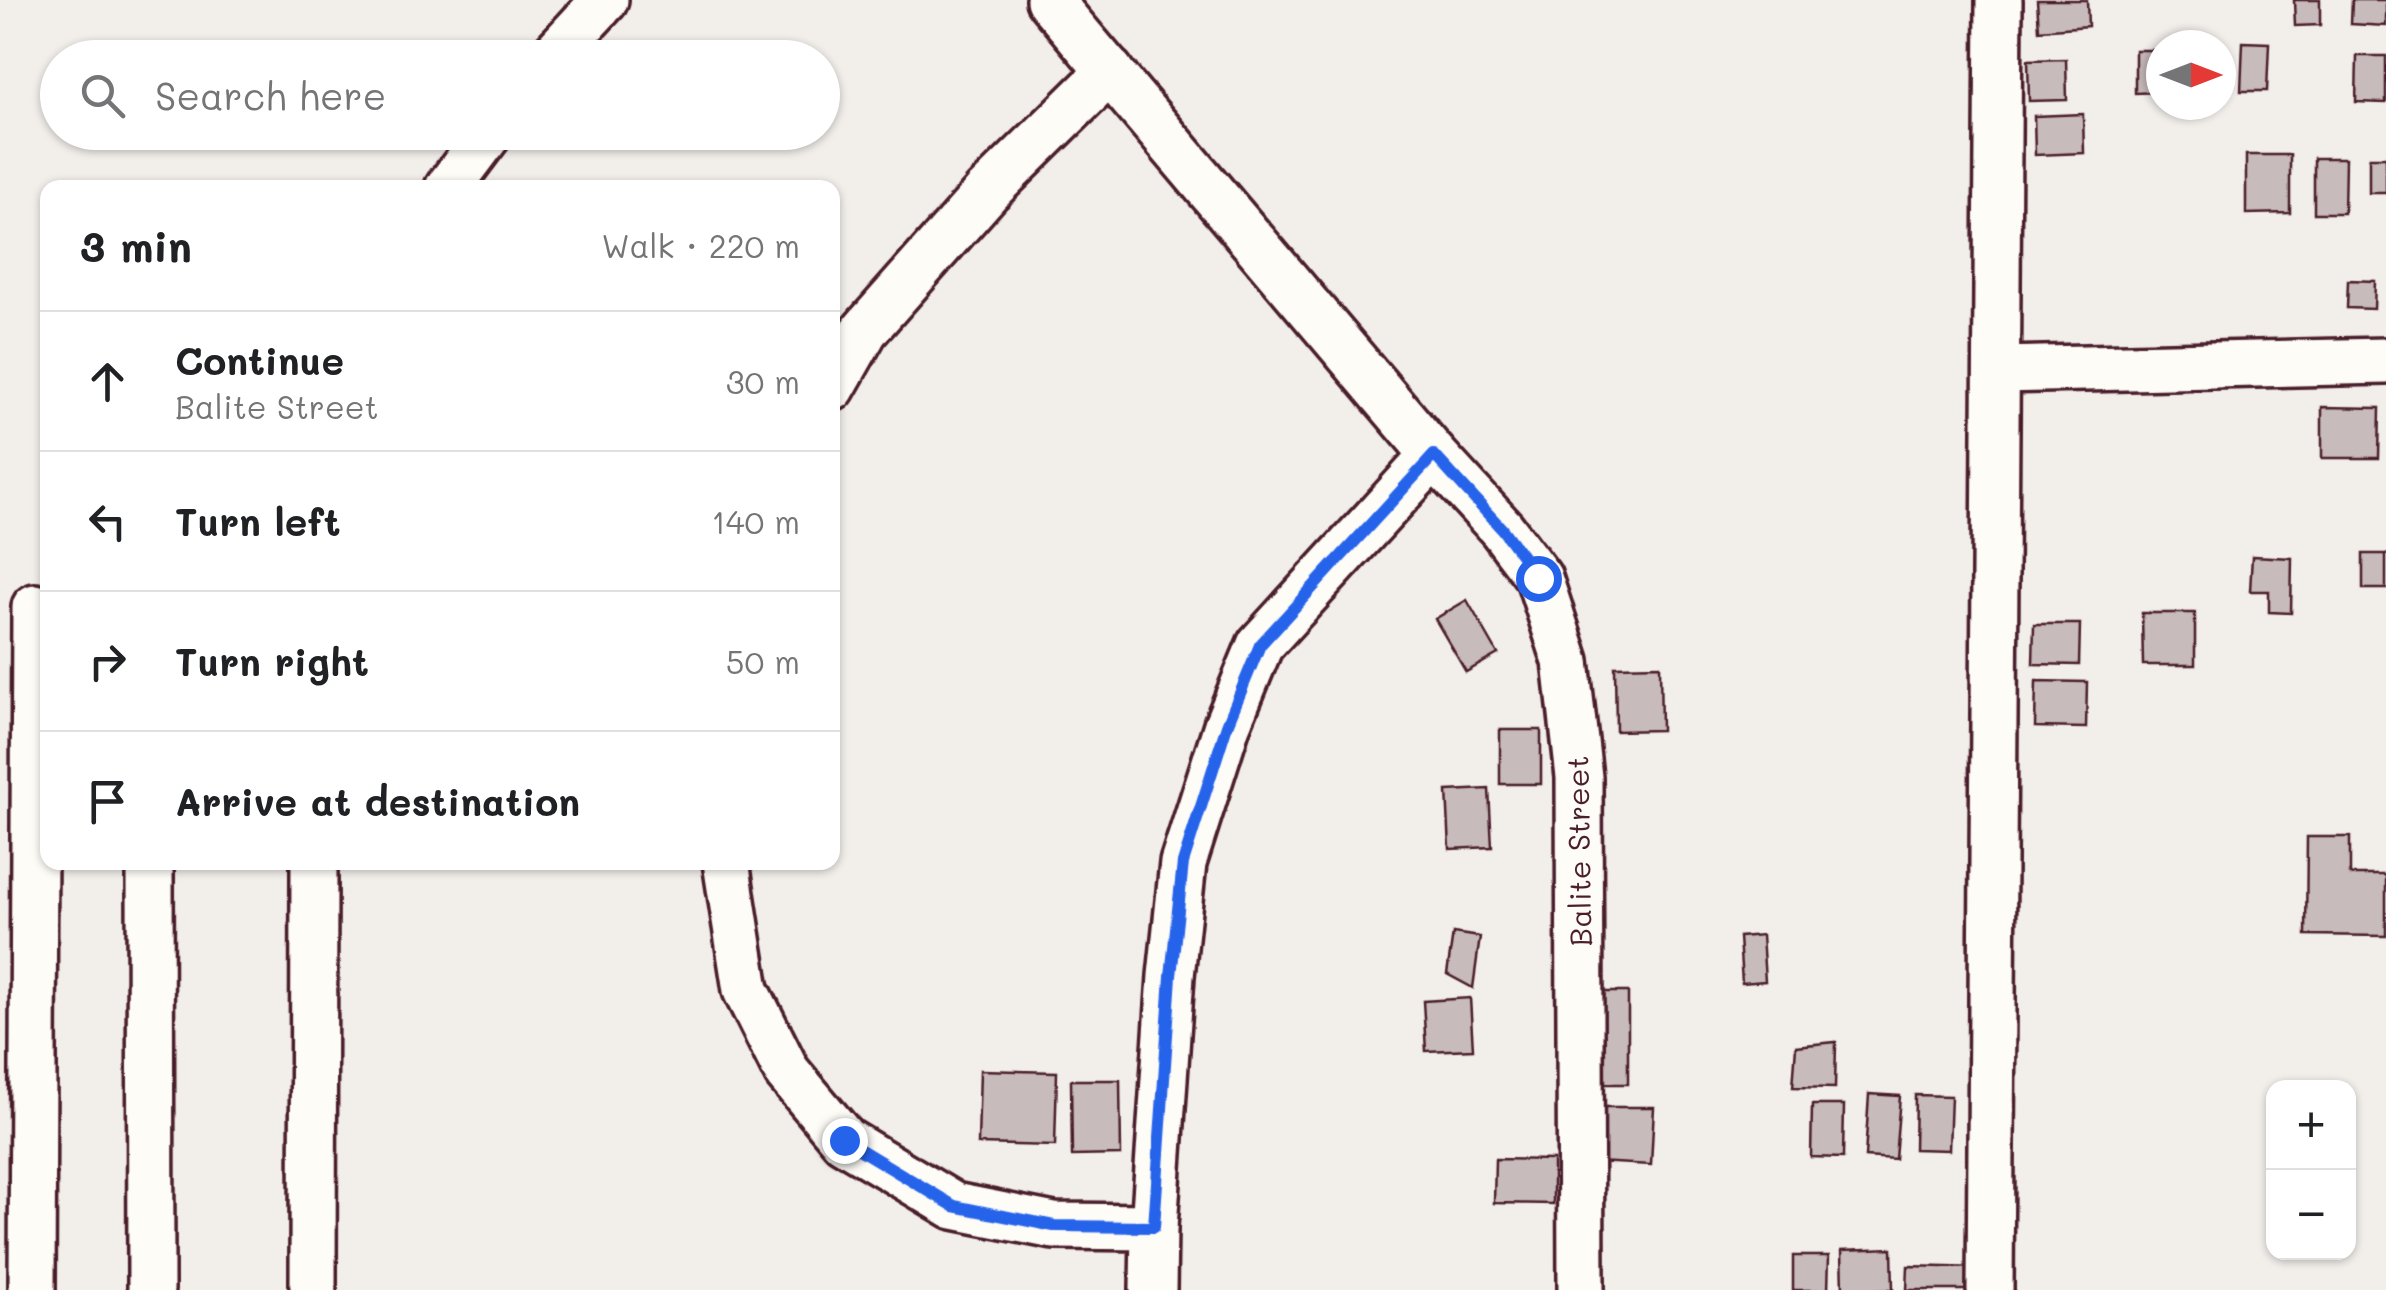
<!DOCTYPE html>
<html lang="en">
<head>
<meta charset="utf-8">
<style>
	:root { --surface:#fff; --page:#f2f2f2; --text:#202124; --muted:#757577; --line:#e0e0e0 }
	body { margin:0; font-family:Mali,sans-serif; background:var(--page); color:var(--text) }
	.controls { position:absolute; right:30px; bottom:30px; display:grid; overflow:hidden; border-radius:20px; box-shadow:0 2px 8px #0004 }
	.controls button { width:90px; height:90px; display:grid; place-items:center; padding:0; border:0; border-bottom:2px solid var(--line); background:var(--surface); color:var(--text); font:50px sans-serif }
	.compass { position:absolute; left:2146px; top:30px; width:90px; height:90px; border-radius:50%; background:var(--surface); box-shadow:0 2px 8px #0004; rotate:90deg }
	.stop { position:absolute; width:30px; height:30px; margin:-22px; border:8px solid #2563eb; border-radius:50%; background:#fff }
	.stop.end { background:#2563eb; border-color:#fff; box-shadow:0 2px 10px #0008 }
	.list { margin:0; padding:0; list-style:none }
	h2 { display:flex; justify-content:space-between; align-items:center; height:130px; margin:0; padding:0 40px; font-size:42px }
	h2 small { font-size:32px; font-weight:400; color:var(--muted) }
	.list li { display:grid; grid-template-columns:65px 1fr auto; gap:30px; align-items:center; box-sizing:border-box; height:140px; padding:0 40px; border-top:2px solid var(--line) }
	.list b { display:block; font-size:38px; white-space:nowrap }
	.list p { margin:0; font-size:32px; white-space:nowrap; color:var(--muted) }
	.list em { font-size:32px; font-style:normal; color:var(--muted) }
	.icon { flex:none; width:55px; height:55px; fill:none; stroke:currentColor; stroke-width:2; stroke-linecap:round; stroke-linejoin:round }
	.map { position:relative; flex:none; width:2386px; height:1290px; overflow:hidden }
	.search { position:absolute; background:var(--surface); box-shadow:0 2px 8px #0004; left:40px; top:40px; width:800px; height:110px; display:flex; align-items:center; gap:25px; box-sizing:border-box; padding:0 35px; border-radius:55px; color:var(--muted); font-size:38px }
	.panel { position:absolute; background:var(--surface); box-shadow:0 2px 8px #0004; left:40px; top:180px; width:800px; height:690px; border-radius:20px }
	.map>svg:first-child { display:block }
	.building { fill:#c8bbbb; stroke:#4a1f2b; stroke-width:2.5 }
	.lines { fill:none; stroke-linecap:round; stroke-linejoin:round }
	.minor-casing { stroke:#4a1f2b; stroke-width:52 }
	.minor { stroke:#fdfcf7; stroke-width:45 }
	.route { stroke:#2563eb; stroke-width:12 }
	.labels { text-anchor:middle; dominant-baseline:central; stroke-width:8; stroke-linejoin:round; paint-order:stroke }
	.street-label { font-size:30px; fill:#4a1f2b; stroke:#fdfcf7 }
</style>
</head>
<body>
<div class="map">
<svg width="2386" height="1290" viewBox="0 0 2386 1290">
	<rect width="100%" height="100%" fill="#f2efeb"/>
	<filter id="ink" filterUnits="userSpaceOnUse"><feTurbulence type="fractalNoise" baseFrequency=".01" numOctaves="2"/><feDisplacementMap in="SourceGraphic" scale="20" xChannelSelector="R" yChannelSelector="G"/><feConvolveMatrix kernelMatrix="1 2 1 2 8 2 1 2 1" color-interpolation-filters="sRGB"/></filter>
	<g filter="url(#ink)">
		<g class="building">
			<path d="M2037 0H2087L2088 26 2039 30Z"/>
			<path d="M2294 0H2320V25L2295 26Z"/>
			<path d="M2352 0H2386V26L2351 24Z"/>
			<path d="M2243 42 2269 43 2267 91H2241Z"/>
			<path d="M2135 50H2161V92L2135 93Z"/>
			<path d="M2357 56H2386V103L2356 102Z"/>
			<path d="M2066 59 2067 100 2029 101 2028 60Z"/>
			<path d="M2083 114 2084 153 2035 155 2034 116Z"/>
			<path d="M2246 155H2290V213L2246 214Z"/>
			<rect x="2369" y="157" width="17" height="36"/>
			<path d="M2314 158H2345L2344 213H2314Z"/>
			<path d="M2348 280 2375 281 2374 309 2347 308Z"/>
			<path d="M2322 407 2380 408 2379 458H2322Z"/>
			<rect x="2363" y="554" width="23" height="35"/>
			<path d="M2252 556 2292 558 2291 613 2269 612V591H2250Z"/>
			<path d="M1467 600 1498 654 1466 672 1435 619Z"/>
			<path d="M2142 613H2195V665H2143Z"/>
			<path d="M2034 624H2080L2079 665 2033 664Z"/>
			<path d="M1660 665 1661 730 1616 731 1615 666Z"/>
			<path d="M2036 681 2087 682 2086 728 2035 727Z"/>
			<rect x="1500" y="730" width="41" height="54"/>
			<path d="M1489 789 1492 847 1450 849 1447 791Z"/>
			<path d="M2307 837H2350V875H2386V936L2306 935Z"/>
			<path d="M1453 933 1480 937 1473 988 1447 974Z"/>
			<path d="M1762 935 1765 981 1742 983 1739 937Z"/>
			<path d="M1597 992H1628V1084H1598Z"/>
			<path d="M1470 998 1473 1049 1426 1051 1423 1001Z"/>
			<path d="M1836 1042 1835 1088 1793 1087 1796 1046Z"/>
			<path d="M980 1070 1057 1072 1055 1146 978 1144Z"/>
			<path d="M1071 1080H1120L1121 1155 1072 1156Z"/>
			<path d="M1869 1094 1900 1096 1895 1159 1865 1157Z"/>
			<path d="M1915 1095 1951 1096 1949 1150 1914 1149Z"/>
			<path d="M1812 1105H1844L1843 1158 1811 1157Z"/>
			<path d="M1596 1107H1654L1651 1165 1596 1162Z"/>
			<path d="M1495 1159 1553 1160V1204L1494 1203Z"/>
			<path d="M1892 1248 1893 1290H1843L1842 1250Z"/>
			<path d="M1793 1256H1829L1828 1290H1793Z"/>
			<path d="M1908 1266 1981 1268V1290H1907Z"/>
		</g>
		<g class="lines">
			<g class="minor-casing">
				<g id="minor">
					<path d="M1049 0 1434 455 1502 529 1539 578 1566 661 1579 777 1581 1290"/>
					<path d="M551 58 605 0"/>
					<path d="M448 188 490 132"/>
					<path d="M1997 370 2386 361"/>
					<path d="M832 388 865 330 987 192 1110 71"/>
					<path d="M150 862 151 1290"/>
					<path d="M726 862 746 990 787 1072 844 1140 954 1206 1054 1226 1154 1227"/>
					<path d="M32 1290 35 607"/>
					<path d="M313 1290 314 862"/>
					<path d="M1153 1290 1154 1227 1171 976 1183 863 1227 725 1260 645 1434 455"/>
					<path d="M1990 1290 1999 0"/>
				</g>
			</g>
			<use href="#minor" class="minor"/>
		</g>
	</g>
	<g class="lines" filter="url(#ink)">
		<path class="route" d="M844 1140 954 1206 1054 1226 1154 1227 1171 976 1183 863 1227 725 1260 645 1434 455 1502 529 1538 578"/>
	</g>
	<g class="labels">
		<g class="street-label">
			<text transform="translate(1578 851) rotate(-91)">Balite Street</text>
		</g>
	</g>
</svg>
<div class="controls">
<button>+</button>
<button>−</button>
</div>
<svg class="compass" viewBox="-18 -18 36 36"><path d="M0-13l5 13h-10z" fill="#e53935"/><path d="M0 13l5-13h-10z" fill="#757577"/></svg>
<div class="stop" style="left:1538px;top:578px"></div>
<div class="stop end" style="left:844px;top:1140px"></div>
<div class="search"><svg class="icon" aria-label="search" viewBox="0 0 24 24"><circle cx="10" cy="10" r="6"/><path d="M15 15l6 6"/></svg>Search here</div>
<section class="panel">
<h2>3 min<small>Walk · 220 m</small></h2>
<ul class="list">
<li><svg class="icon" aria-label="ahead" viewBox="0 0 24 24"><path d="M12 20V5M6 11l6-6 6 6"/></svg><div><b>Continue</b><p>Balite Street</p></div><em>30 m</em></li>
<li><svg class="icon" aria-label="left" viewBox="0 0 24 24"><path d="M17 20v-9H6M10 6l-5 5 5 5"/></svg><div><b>Turn left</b></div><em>140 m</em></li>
<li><svg class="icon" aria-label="right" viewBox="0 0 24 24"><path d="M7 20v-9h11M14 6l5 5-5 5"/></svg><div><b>Turn right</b></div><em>50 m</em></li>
<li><svg class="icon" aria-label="arrive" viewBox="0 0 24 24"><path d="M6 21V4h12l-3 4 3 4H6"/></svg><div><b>Arrive at destination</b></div></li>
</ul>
</section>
</div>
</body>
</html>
